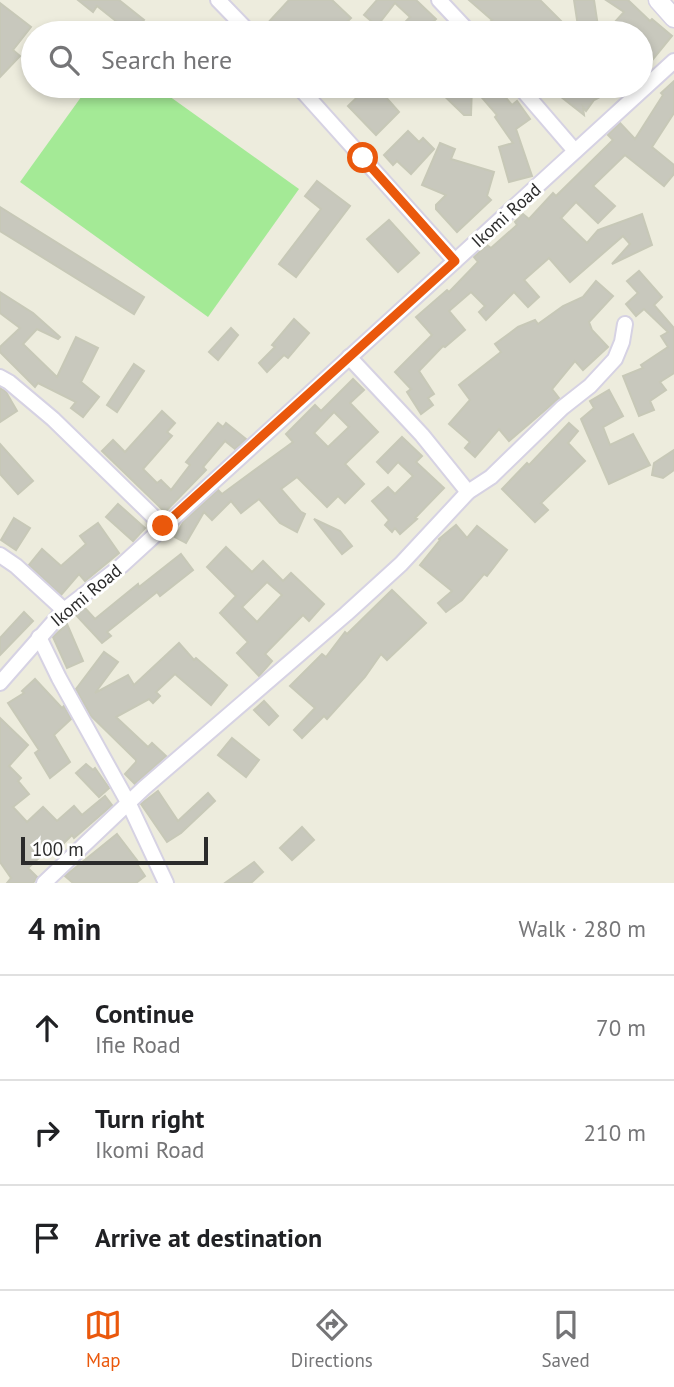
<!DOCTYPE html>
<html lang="en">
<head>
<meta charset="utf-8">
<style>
	:root { --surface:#fff; --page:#f6f6f6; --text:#202124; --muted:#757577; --line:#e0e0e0; --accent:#ea580c }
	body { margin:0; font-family:"PT Sans",sans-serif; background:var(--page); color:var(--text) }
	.scale { position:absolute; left:21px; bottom:18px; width:187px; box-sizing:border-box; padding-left:7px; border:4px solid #2b2b2b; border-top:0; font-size:19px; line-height:24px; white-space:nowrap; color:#2b2b2b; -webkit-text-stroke:5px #fff; paint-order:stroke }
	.stop { position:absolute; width:21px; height:21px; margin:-16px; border:5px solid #ea580c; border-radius:50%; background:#fff }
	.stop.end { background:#ea580c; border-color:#fff; box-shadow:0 2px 7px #0008 }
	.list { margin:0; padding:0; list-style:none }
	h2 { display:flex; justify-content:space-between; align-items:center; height:91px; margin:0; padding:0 28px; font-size:30px }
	h2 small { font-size:23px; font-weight:400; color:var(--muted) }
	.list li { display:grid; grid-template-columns:46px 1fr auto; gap:21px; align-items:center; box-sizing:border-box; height:105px; padding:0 28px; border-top:2px solid var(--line) }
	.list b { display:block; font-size:26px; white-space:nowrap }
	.list p { margin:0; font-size:23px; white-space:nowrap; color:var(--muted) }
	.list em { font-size:23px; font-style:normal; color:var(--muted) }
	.icon { flex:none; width:38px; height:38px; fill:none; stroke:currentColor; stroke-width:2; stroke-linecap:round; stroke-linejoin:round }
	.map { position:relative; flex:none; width:674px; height:883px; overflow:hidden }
	.search { position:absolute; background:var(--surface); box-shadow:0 4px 10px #0003; left:21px; right:21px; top:21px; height:77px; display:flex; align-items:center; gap:18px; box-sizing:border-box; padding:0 24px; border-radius:38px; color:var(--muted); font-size:26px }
	.sheet { height:406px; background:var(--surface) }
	nav { display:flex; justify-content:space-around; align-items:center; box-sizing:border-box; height:98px; border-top:2px solid var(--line); background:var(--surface); font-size:19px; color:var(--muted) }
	nav a { display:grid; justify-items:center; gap:4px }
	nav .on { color:var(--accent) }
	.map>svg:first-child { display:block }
	.pitch { fill:#a4ea96 }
	.building { fill:#c8c8bd; stroke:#c7c8b7; stroke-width:2; fill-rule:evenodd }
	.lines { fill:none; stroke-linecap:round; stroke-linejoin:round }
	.minor-casing { stroke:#d6d2e3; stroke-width:18 }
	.tertiary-casing { stroke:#d6d2e3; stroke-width:21 }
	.minor { stroke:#fff; stroke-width:14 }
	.tertiary { stroke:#fff; stroke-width:18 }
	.route { stroke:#ea580c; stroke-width:9 }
	.labels { text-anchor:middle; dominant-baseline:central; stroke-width:6; stroke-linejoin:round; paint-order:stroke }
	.street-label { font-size:18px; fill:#2b2b2b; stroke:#fff }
</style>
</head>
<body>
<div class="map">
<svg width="674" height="883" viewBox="0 0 674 883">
	<rect width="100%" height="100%" fill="#edecdd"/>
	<path class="pitch" d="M89 86H155L299 189 208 317 20 182Z"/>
	<g class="building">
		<path d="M78 0H119L144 20 133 33H131L97 6 93 12Z"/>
		<path d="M289 0H332L351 18 336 33H275L266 25Z"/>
		<path d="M377 0H416L436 19 433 22 445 33H395L410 17 395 3 377 26 364 15Z"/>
		<path d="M469 0H540L573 33H501L490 22 492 20Z"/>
		<path d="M574 0H594L599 33H579Z"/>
		<path d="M606 0H628L650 21 652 19 672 36 641 74V33H605L624 12Z"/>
		<path d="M0 3 31 27 13 50 20 56 0 77Z"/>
		<path d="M674 81V113L652 147 674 165V174L664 186 625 155 593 186 615 206 598 223 576 202 561 218 587 243 598 230 642 214 652 245 612 264 630 244 623 236 570 282 549 258 524 280 539 297 528 307 514 292 486 320 479 312 485 306 471 292 449 311 465 330 445 347 443 346 419 371 434 394 428 398 433 405 421 414 407 392 411 389 395 372 432 335 416 317 447 290 449 292 478 262 474 257 487 245 491 248 517 225 515 222 523 214 529 219 553 193 556 196 613 140 608 135 620 123 635 139 663 95 661 93Z"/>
		<path d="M369 86H376L399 112 376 135 348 106Z"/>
		<path d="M434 86H496L512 105 517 101 530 119 516 129 532 176 509 182 499 147 513 143 495 117 497 115 472 86 471 115H464Z"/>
		<path d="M560 86H565L580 97 589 86H621L594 100 586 111 583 107 584 115 555 92Z"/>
		<path d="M408 131 419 142 423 138 434 149 411 174 397 161 393 165 384 155Z"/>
		<path d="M440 143 455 149 451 159 494 172 487 196 491 200 457 232 436 209V205L446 195 422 185Z"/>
		<path d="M317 181 350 206 296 277 279 264 321 209 305 196Z"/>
		<path d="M0 207 144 297 134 314 0 231Z"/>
		<path d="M389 220 419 253 398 272 367 239Z"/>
		<path d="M639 271 662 297 654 305 674 328V373L660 382 666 390 650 401 654 410 639 416 623 376 643 368 641 365 668 347 661 336 668 332 644 309 636 316 626 304 638 293 627 281Z"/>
		<path d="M596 281 613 296 589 322 592 330 608 347 583 370 575 361 552 389 559 398 509 441 499 429 475 457 465 448 470 442 449 424 470 400 459 385 501 352 495 344 518 327 535 320 538 324 563 306 583 297Z"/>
		<path d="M0 292 33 313 60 337 58 339 37 329 23 344 57 377 76 337 98 348 81 382 99 397 83 417 71 408 76 402 38 383 35 387 0 352V347L20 328 0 313Z"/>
		<path d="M294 319 309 333 288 358 284 355 267 372 259 363 275 347 272 345Z"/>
		<path d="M231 328 238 335 218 360 209 352Z"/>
		<path d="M134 364 144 371 117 412 107 405Z"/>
		<path d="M353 379 364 390 350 403 378 432 345 464 364 484 345 503 338 496 327 507 297 477 281 489 301 512 305 514 297 532 280 523 259 499 241 513 231 501 212 520 204 512 186 543 175 537 184 521 218 490 222 494 293 442 286 434 315 405 321 411ZM334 412 349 427 328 447 314 433Z"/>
		<path d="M0 388 6 392 17 411 0 422Z"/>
		<path d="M609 390 623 416 603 427 610 445 633 434 650 465 609 484 581 419 594 408 590 401Z"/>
		<path d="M162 411 175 423 167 432 172 436 143 469 157 483 161 480 171 490 190 465 186 462 218 423 223 427 226 423 246 439 235 449 225 441 203 467 206 470 165 512 102 451 113 440 125 452Z"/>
		<path d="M569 423 578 431 568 443 585 461 541 503 548 510 535 522 502 489 527 463 529 465Z"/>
		<path d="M402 437 422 456 416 462 444 488 415 518 417 519 400 534 395 528 392 532 385 525 389 520 372 501 388 487 395 494 413 476 398 462 388 473 377 462Z"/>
		<path d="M0 444 33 481 18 494 0 474Z"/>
		<path d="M674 450V470L663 478 652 475 654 463Z"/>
		<path d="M118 504 145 528 133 541 106 517Z"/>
		<path d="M14 518 30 528 16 550 1 540Z"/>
		<path d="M314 519 340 531 352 546 342 554Z"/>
		<path d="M98 523 119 553 85 581 79 574 61 595 29 565 42 549 61 566 86 544 80 536Z"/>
		<path d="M456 525 467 538 477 526 507 550 487 576 484 574 462 600 446 612 438 603 452 591 420 565 440 540 439 539Z"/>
		<path d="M226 547 252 572 263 561 283 581 291 573 324 604 309 621 303 615 265 654 272 661 259 676 237 653 248 642 220 613 236 596 207 567ZM267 582 282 595 257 622 242 607Z"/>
		<path d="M181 554 193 570 160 596 157 592 107 632 111 636 102 643 76 615 84 607 95 619 138 584 139 587Z"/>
		<path d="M392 590 426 623 387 660 381 654 365 677 327 719 324 716 302 738 294 730 315 708 290 686 322 654 326 657 345 632 347 634Z"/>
		<path d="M24 612 33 621 0 655V638Z"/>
		<path d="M67 624 83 661 67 668 53 637Z"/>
		<path d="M179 643 194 660 196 658 227 685 211 705 175 674 156 692 160 696 153 703 149 699 116 717 148 747 152 743 166 756 135 784 125 774 136 762V760L91 716 76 689 104 652 118 662 95 693 128 675 134 685Z"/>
		<path d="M35 679 62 708 64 706 71 719 54 735 70 762 50 778 35 753 39 750 8 703 24 693 22 691Z"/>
		<path d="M264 701 278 716 269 725 254 710Z"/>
		<path d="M0 718 28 745 9 766 21 778 18 781 29 794 13 807 27 822 43 807 57 821 74 806 82 815 105 796 112 805 74 838 72 835 58 849 54 844 28 868 37 877 33 883H7L11 878 0 862Z"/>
		<path d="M232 738 259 760 246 777 218 755Z"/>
		<path d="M86 764 93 770 95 768 109 788 99 797 76 773Z"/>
		<path d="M158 791 178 821 208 793 215 801 181 833 167 842 141 804Z"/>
		<path d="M302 827 314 840 292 860 280 848Z"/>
		<path d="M117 834 139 863 137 864 145 876 136 883H73L65 876Z"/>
		<path d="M254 862 263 872 251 883H225Z"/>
	</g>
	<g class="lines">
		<g class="minor-casing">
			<g id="minor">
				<path d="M218 0 250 33"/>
				<path d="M439 0 470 33"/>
				<path d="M298 86 455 261"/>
				<path d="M519 86 575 151"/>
				<path d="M349 357 422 435 468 492"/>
				<path d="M0 377 9 382 53 419 163 526"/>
				<path d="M0 555 16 566 64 610"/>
				<path d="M39 637 59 678 129 804 166 883"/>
				<path d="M0 683 64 610 121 566 674 61"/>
				<path d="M44 883 144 788 346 614 401 564 468 492 491 477 562 408 590 386 615 359 622 342 625 324"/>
			</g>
		</g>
		<g class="tertiary-casing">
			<path id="tertiary" d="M658 0 674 18"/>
		</g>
		<use href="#minor" class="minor"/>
		<use href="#tertiary" class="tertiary"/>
	</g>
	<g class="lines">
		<path class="route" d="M163 526 455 261 363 158"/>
	</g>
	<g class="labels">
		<g class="street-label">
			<text transform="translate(506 215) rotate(-42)">Ikomi Road</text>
			<text transform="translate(86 595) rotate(-40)">Ikomi Road</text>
		</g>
	</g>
</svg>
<div class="scale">100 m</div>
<div class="stop" style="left:363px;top:158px"></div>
<div class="stop end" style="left:163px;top:526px"></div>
<div class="search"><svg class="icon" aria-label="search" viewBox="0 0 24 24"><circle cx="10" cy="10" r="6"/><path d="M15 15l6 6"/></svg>Search here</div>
</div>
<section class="sheet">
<h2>4 min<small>Walk · 280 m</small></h2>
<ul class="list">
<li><svg class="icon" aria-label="ahead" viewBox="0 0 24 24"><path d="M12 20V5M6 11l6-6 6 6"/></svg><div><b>Continue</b><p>Ifie Road</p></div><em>70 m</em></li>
<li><svg class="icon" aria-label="right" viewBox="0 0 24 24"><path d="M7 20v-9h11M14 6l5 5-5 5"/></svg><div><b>Turn right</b><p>Ikomi Road</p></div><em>210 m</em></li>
<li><svg class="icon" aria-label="arrive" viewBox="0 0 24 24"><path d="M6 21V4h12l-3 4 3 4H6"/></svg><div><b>Arrive at destination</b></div></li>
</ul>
</section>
<nav>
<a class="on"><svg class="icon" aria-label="map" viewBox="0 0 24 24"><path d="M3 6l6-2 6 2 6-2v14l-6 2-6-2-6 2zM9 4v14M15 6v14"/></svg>Map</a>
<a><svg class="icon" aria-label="directions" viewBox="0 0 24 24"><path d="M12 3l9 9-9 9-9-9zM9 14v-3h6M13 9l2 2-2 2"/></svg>Directions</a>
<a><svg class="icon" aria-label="saved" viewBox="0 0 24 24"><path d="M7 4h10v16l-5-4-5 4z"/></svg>Saved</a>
</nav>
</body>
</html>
